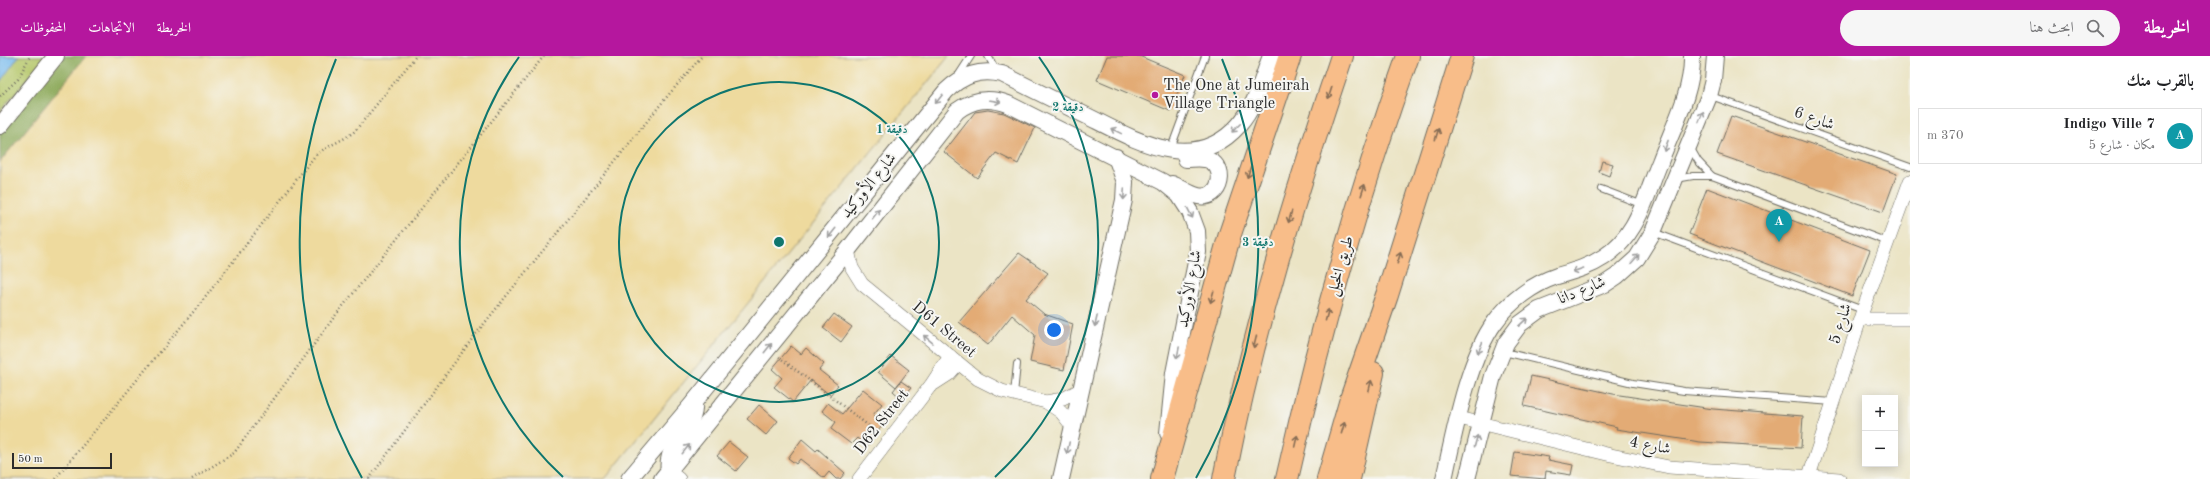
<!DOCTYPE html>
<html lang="ar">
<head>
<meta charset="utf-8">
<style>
	:root { --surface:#fff; --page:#f6f6f6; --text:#202124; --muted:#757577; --line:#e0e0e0; --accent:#b5179e }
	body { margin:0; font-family:"Old Standard TT",Amiri,serif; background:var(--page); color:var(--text); direction:rtl }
	.controls { position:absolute; right:12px; bottom:12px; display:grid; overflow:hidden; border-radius:0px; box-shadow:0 2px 10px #0003 }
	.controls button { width:36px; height:36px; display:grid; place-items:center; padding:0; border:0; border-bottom:1px solid var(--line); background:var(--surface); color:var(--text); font:20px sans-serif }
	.scale { position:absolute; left:12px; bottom:10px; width:100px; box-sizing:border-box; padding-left:4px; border:2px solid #2b2b2b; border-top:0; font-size:11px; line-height:14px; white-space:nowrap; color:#2b2b2b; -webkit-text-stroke:3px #f6f6f2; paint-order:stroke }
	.you { position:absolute; left:1054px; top:274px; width:14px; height:14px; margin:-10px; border:3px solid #fff; border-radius:50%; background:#1a73e8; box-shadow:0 0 0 6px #1a73e833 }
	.badge { display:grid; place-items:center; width:26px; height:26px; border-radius:50%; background:var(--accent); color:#fff; font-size:13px; font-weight:700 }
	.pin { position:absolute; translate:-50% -33px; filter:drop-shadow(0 1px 2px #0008) }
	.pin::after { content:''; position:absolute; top:21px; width:14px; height:12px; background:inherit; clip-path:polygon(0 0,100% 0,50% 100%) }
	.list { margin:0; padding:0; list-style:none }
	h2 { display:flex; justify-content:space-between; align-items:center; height:52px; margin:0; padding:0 16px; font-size:17px }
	h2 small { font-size:13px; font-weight:400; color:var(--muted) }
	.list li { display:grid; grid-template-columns:26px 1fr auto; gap:12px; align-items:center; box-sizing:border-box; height:56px; margin:0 8px 8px; padding:0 8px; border:1px solid var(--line); border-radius:0px }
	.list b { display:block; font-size:15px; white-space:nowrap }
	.list p { margin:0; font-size:13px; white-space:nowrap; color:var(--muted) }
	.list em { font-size:13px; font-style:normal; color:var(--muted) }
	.icon { flex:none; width:22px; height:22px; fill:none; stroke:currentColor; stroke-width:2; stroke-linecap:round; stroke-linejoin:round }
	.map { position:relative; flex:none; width:1910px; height:423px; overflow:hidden; direction:ltr }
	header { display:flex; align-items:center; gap:24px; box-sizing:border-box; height:56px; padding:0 20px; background:var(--accent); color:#fff }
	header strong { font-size:19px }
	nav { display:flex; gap:22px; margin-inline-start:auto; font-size:14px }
	.search { width:280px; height:36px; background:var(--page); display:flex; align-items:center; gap:10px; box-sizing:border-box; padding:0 14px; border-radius:22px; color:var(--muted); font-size:15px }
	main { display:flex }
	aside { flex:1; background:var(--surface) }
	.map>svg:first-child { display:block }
	.green { fill:#b6c76a; stroke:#70794a }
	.forest { fill:#90ac5e; stroke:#5e6c44 }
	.sand { fill:#eeda9e; stroke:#8c8264 }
	.water { fill:#78bbee; stroke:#52738c }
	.building { fill:#e3ab75 }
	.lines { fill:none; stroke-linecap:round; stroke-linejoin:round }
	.service-casing { stroke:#6e6c61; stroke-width:8 }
	.minor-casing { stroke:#6e6c61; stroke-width:14 }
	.tertiary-casing { stroke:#6e6c61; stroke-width:18 }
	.motorway-casing { stroke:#6e6c61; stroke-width:24 }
	.path { stroke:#6e6c61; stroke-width:2.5; stroke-dasharray:1 3; stroke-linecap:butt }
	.service { stroke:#fff; stroke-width:6 }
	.minor { stroke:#fff; stroke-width:13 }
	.tertiary { stroke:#fff; stroke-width:16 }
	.motorway { stroke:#f8bd89; stroke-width:22 }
	.oneway { stroke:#876d55 }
	.oneway2 { stroke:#a0a0a0 }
	.ring { fill:none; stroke:#0f766e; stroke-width:2 }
	.poi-dot { fill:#b5179e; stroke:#f6f6f2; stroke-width:1.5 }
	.labels { text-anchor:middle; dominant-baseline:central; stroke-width:4; stroke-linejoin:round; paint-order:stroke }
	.poi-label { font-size:16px; fill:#2b2b2b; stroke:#f6f6f2; text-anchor:start }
	.street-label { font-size:16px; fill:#2b2b2b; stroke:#f6f6f2 }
	.centre { fill:#0f766e; stroke:#f6f6f2; stroke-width:2 }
	.ring-label { font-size:12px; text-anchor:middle; font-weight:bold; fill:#0f766e; stroke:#f6f6f2; stroke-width:4; stroke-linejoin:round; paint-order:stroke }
</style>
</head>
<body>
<header>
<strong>الخريطة</strong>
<div class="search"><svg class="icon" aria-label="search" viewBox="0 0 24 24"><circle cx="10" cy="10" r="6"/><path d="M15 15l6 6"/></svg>ابحث هنا</div>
<nav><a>الخريطة</a><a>الاتجاهات</a><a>المحفوظات</a></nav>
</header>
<main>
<aside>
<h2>بالقرب منك<small></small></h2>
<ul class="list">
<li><span class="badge" style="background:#0f9aa8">A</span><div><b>Indigo Ville 7</b><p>مكان · شارع 5</p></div><em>370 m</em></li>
</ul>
</aside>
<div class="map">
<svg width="1910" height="423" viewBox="0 0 1910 423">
	<rect width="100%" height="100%" fill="#f6f6f2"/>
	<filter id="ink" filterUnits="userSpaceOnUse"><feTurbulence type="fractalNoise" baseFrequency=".025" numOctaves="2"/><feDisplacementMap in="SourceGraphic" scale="8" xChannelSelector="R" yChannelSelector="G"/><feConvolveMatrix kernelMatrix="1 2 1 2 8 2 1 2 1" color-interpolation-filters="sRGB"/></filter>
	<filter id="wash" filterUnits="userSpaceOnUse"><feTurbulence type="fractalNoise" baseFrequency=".012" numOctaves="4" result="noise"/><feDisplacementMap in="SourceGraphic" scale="16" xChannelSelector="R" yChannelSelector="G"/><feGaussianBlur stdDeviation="0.9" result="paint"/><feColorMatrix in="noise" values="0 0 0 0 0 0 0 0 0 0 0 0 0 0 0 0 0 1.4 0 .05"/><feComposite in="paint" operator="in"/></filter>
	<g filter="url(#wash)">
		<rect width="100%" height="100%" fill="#ebe4c5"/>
		<path class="green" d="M0 0H46L0 56Z"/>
		<path class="forest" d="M61 0H86L0 106V74Z"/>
		<path class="sand" d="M86 0H949L605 423H0V106Z"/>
		<path class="water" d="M0 0H19L0 26Z"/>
		<g id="blocks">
			<g class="building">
				<path d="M1107 0H1139L1185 19 1170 55 1097 24Z"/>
				<path d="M988 54 1004 57 1035 72 1018 108 996 97 977 122 944 96 975 56Z"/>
				<path d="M1731 60 1897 118 1883 156 1717 98Z"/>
				<path d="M1602 105 1613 108 1609 120 1599 116Z"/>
				<path d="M1707 132 1870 194 1852 240 1689 178Z"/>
				<path d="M1019 197 1048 217 1026 243 1044 258 1073 268 1064 314 1030 306 1035 279 1012 259 988 289 959 266Z"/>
				<path d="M834 258 852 271 841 286 823 272Z"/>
				<path d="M791 290 801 298 806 292 824 308 819 314 838 329 830 339 811 324 793 346 774 331 782 322 772 313Z"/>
				<path d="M891 300 909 314 896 331 878 316Z"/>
				<path d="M1531 320 1613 338 1713 353 1803 360 1801 392 1700 386 1616 373 1617 371 1524 350Z"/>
				<path d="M901 325 911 332 902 343 893 335Z"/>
				<path d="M863 333 882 348 873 359 884 367 867 390 857 382 851 388 831 373 836 366 822 355 828 347 842 358Z"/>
				<path d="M759 349 778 365 766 379 747 363Z"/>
				<path d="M802 383 816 395 818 393 845 417 840 423H836L829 416 824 422 800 403 796 408 788 402Z"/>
				<path d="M729 386 748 401 736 415 717 400Z"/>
				<path d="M1515 396 1549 401 1548 404 1573 409 1571 419 1546 415 1545 423 1511 420Z"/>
			</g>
		</g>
	</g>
	<g filter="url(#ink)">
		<use href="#blocks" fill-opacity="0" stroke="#6e6c61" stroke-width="1"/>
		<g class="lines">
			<g class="service-casing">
				<g id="service">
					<path d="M988 0 996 14"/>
					<path d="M958 20 971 0"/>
					<path d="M1711 40 1910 111"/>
					<path d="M1690 91 1698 105 1712 120"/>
					<path d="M1171 92 1205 0"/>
					<path d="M1676 123 1693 120H1712L1888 186"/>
					<path d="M1601 133 1643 149"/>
					<path d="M1653 176 1863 254"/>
					<path d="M1504 296 1633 327 1684 335 1833 346"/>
					<path d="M1014 338 1017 308"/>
				</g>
			</g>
			<g class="minor-casing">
				<g id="minor">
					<path d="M848 194 852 212 862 228 978 323 1002 335 1046 346 1061 356 1072 370"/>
					<path d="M1861 263H1910"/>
					<path d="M932 329 949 318 958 308"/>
					<path d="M1046 346 1063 343 1080 334"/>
					<path d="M1459 362 1611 399 1669 411 1839 423"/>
					<path d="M669 415 679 423"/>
					<path d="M859 423 931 329 950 300"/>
					<path d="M1808 423 1863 254 1910 125"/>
				</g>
			</g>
			<g class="tertiary-casing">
				<g id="tertiary">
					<path d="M0 70 56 0"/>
					<path d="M1172 128C1180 131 1189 138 1198 140 1222 145 1229 108 1205 103 1199 102 1192 103 1186 103"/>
					<path d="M669 415C664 386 697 375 694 346"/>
					<path d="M629 423 694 346 946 35C963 19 979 13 1002 18 1030 32 1058 46 1087 60 1135 84 1194 120 1239 69 1256 50 1262 23 1271 0"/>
					<path d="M662 423 848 194 957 55C973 43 989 41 1008 48L1163 126 1179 139 1190 156 1197 175 1198 196 1174 317 1168 377"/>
					<path d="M1061 423 1124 144 1125 126 1116 101"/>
					<path d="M1444 423C1454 378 1468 302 1495 266 1510 245 1533 228 1557 220 1574 215 1589 211 1604 201 1616 193 1626 182 1633 170 1645 150 1651 127 1660 106 1672 73 1693 36 1692 0"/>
					<path d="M1467 423 1493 320 1506 287 1520 268 1539 254 1605 228 1617 220 1637 202 1653 176 1709 40 1713 24 1715 0"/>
				</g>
			</g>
			<g class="motorway-casing">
				<g id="motorway">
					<path d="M1162 423 1230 178 1290 0"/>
					<path d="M1224 423C1252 279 1295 139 1342 0"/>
					<path d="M1287 423C1319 280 1358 138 1408 0"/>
					<path d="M1328 423 1351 343 1387 239 1462 0"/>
					<path d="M1349 423 1373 317"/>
				</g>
			</g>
			<g class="path">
				<path d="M0 40 18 23 30 0"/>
				<path d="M779 301 878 377"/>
				<path d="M55 423 204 243 314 101C326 89 342 86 355 75L416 0"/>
				<path d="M192 423 234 397 335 260 544 0"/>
				<path d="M369 423 475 279 665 43 702 0"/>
			</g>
			<use href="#service" class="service"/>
			<use href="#minor" class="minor"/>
			<use href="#tertiary" class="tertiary"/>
			<use href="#motorway" class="motorway"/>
		</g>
		<defs><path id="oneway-shaft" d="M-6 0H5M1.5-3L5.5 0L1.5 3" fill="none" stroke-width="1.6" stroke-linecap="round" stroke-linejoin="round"/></defs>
		<g class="oneway">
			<use href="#oneway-shaft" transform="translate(1330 37) rotate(108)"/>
			<use href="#oneway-shaft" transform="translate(1437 78) rotate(-73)"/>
			<use href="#oneway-shaft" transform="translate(1249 116) rotate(108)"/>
			<use href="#oneway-shaft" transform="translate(1363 134) rotate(-72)"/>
			<use href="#oneway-shaft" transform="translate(1290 161) rotate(106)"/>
			<use href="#oneway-shaft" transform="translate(1399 202) rotate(-73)"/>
			<use href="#oneway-shaft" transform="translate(1212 241) rotate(106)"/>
			<use href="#oneway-shaft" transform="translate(1327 259) rotate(-75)"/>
			<use href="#oneway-shaft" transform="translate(1255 286) rotate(104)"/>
			<use href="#oneway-shaft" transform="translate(1370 330) rotate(-76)"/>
			<use href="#oneway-shaft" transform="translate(1343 372) rotate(-74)"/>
			<use href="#oneway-shaft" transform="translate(1296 385) rotate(-77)"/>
		</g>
		<g class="oneway2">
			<use href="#oneway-shaft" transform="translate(939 43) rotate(129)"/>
			<use href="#oneway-shaft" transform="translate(995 45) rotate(10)"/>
			<use href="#oneway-shaft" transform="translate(1701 61) rotate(-68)"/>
			<use href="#oneway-shaft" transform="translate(1236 72) rotate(135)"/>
			<use href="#oneway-shaft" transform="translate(1116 75) rotate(-154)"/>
			<use href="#oneway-shaft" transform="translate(1666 90) rotate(111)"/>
			<use href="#oneway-shaft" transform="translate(1124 138) rotate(93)"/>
			<use href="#oneway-shaft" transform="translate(1190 157) rotate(63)"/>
			<use href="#oneway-shaft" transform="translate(876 158) rotate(-52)"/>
			<use href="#oneway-shaft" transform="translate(832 177) rotate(129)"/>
			<use href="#oneway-shaft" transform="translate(1635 203) rotate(-48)"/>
			<use href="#oneway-shaft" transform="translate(1578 214) rotate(161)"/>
			<use href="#oneway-shaft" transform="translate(1096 265) rotate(103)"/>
			<use href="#oneway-shaft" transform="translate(1523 266) rotate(-43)"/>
			<use href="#oneway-shaft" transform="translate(928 283) rotate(-140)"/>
			<use href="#oneway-shaft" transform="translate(768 292) rotate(-51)"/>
			<use href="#oneway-shaft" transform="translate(1480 292) rotate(113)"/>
			<use href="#oneway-shaft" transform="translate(1178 297) rotate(101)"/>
			<use href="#oneway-shaft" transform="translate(1476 385) rotate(-75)"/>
			<use href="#oneway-shaft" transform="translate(1068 392) rotate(102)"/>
			<use href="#oneway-shaft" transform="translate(686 393) rotate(-51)"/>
		</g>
	</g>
	<g class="ring">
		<circle cx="779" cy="186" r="160"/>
		<path d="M563 421A319 319 0 0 1 519 1M1039 1A319 319 0 0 1 995 421"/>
		<path d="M362 422A479 479 0 0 1 336 3M1222 3A479 479 0 0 1 1196 422"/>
	</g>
	<circle class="poi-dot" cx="1155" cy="39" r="4"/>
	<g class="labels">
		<g class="poi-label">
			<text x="1163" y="30">The One at Jumeirah<tspan x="1163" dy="18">Village Triangle</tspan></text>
		</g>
		<g class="street-label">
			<text transform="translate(1814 63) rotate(20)">شارع 6</text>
			<text transform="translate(869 130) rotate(-51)">شارع الأوركيد</text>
			<text transform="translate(1341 210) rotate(-74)">طريق الخيل</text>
			<text transform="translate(1190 233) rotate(-80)">شارع الأوركيد</text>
			<text transform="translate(1582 235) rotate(-22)">شارع دانا</text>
			<text transform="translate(1841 268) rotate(-72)">شارع 5</text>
			<text transform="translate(944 274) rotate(40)">D61 Street</text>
			<text transform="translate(882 366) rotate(-52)">D62 Street</text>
			<text transform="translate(1650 390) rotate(11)">شارع 4</text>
		</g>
	</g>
	<circle cx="779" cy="186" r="6" class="centre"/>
	<g class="ring-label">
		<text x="1068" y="55">2 دقيقة</text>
		<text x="892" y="77">1 دقيقة</text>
		<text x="1258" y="190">3 دقيقة</text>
	</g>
</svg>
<div class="controls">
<button>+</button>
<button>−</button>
</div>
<div class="scale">50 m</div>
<div class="you"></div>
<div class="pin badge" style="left:1779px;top:186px;background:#0f9aa8">A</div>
</div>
</main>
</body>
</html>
